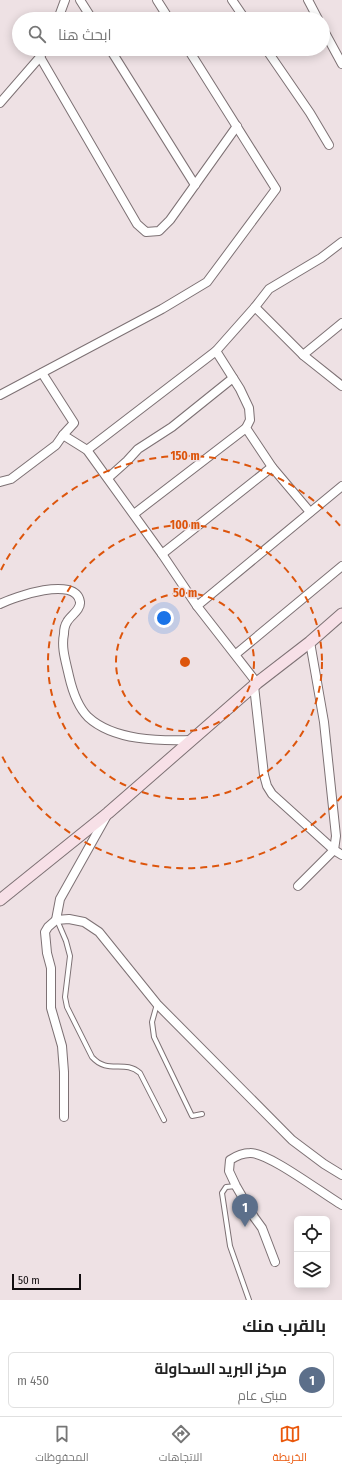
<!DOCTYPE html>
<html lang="ar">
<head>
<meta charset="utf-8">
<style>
	:root { --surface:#fff; --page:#f2f2f2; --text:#222; --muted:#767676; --line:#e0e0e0; --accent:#ea580c }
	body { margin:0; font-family:"Fira Sans Condensed",Cairo,sans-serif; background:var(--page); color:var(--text); direction:rtl }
	.controls { position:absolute; right:12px; bottom:12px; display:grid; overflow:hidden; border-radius:6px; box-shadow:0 2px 10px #0003 }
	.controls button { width:36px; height:36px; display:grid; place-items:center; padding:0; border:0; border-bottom:1px solid var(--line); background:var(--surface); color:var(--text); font:20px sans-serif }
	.scale { position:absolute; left:12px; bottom:10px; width:69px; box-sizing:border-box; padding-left:4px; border:2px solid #120d0f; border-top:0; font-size:11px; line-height:14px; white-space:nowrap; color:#120d0f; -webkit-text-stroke:3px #eee1e4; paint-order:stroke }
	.you { position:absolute; left:164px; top:618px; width:14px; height:14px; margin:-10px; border:3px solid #fff; border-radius:50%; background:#1a73e8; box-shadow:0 0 0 6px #1a73e833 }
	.badge { display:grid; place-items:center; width:26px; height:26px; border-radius:50%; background:var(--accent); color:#fff; font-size:13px; font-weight:700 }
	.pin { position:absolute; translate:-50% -33px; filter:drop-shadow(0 1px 2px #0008) }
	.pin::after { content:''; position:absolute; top:21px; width:14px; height:12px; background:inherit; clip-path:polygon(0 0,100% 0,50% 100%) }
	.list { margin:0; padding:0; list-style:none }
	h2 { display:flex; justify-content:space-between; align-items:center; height:52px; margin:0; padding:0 16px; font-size:17px }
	h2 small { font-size:13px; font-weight:400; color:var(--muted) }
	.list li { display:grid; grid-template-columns:26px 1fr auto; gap:12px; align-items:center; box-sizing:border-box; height:56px; margin:0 8px 8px; padding:0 8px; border:1px solid var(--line); border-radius:6px }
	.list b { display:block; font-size:15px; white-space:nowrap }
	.list p { margin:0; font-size:13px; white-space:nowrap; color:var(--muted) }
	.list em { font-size:13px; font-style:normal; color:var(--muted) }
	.icon { flex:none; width:22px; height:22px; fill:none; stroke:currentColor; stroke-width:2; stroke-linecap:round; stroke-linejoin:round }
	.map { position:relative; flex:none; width:342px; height:1300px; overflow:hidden; direction:ltr }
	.search { position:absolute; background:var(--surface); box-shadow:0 2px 10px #0003; left:12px; right:12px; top:12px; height:44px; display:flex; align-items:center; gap:10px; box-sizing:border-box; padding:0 14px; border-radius:22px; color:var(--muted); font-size:15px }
	.sheet { height:116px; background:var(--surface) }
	nav { display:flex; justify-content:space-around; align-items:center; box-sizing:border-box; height:56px; border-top:1px solid var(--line); background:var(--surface); font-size:11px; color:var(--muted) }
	nav a { display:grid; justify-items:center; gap:2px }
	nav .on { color:var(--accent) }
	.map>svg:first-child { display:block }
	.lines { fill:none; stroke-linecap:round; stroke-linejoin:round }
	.lane-casing { stroke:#7d7174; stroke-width:6 }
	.street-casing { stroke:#7d7174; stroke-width:10 }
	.secondary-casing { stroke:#7d7174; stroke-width:13 }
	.lane { stroke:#fff; stroke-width:4 }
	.street { stroke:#fff; stroke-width:8 }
	.secondary { stroke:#f7e0e7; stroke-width:11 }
	.ring { fill:none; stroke:#dd550c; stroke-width:2; stroke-dasharray:7 5 }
	.centre { fill:#dd550c; stroke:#eee1e4; stroke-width:2 }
	.ring-label { font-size:12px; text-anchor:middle; font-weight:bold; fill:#dd550c; stroke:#eee1e4; stroke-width:3; stroke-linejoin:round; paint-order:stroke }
</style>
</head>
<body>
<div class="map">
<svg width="342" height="1300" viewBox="0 0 342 1300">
	<rect width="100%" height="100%" fill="#eee1e4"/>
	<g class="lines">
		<g class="lane-casing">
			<g id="lane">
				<path d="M57 920 66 941 70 956 65 997 67 1007 92 1057C108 1075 124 1059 140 1073L164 1120"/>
				<path d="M157 1004 152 1022 154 1037 192 1116 202 1114"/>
				<path d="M236 1186 226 1187 222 1193 230 1246 249 1300"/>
			</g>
		</g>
		<g class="street-casing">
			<g id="street">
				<path d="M80 0 92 19"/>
				<path d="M157 0 169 19"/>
				<path d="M232 0 245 19"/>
				<path d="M308 0 318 19"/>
				<path d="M58 19 65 0"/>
				<path d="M323 29 342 64"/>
				<path d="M110 49 195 185"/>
				<path d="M266 49 310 113 329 145"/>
				<path d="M40 57 137 224 146 232 159 231 170 220 237 126"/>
				<path d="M0 103 40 57 44 49"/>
				<path d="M255 307 269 289 321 258 342 242"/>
				<path d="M216 351 240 389 249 408 250 420 246 428 272 467 310 512"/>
				<path d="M303 355 342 323"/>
				<path d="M0 395 162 309 207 282 276 189 188 49"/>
				<path d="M63 435 87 450 162 554 197 606 257 683"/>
				<path d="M87 450 216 351 255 307 303 355 342 386"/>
				<path d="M108 478 127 461 138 449 172 427 233 378"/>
				<path d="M0 482 11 479 56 445 63 435 74 423 42 373"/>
				<path d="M134 514 246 428"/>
				<path d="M162 554 272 467"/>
				<path d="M0 604C14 597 76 575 80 602 81 610 70 616 67 622 65 625 64 630 64 634 61 648 66 662 69 676 72 689 78 707 88 717 114 741 160 741 192 740"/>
				<path d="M197 606 342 486"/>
				<path d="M236 654 342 566"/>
				<path d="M254 686 264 775 267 786 272 794 334 850 342 855"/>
				<path d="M106 817 60 899 56 920 69 919 84 922 99 932 157 1004 292 1140 324 1164 342 1175"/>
				<path d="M298 886 334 850 336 836 324 722 310 642"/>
				<path d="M56 920 48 927 45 932 47 953 51 968V1008L62 1046 64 1072V1117"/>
				<path d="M275 1262 262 1228 254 1217 236 1186 229 1171 230 1160C236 1156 242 1153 250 1153 268 1152 323 1194 342 1205"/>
			</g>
		</g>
		<g class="secondary-casing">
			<path id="secondary" d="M0 900 108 813 257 683 310 642 342 614"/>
		</g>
		<use href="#lane" class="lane"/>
		<use href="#street" class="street"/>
		<use href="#secondary" class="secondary"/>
	</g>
	<g class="ring">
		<circle cx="185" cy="662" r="69"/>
		<circle cx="185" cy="662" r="137"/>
		<path d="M342 796A206 206 0 0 1 1 754M1 570A206 206 0 0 1 342 528"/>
	</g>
	<circle cx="185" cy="662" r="6" class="centre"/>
	<g class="ring-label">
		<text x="185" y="460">150 m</text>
		<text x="185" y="529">100 m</text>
		<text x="185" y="597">50 m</text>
	</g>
</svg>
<div class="controls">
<button><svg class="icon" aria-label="locate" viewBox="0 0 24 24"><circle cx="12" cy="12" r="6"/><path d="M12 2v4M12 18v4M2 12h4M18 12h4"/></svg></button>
<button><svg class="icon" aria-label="layers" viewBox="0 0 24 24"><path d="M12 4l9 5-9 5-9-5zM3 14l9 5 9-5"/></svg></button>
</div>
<div class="scale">50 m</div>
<div class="you"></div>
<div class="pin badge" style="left:245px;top:1227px;background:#5c6f8a">1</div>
<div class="search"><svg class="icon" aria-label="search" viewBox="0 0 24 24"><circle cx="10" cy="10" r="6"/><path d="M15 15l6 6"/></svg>ابحث هنا</div>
</div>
<section class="sheet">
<h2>بالقرب منك<small></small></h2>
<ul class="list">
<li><span class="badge" style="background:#5c6f8a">1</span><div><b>مركز البريد السحاولة</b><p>مبنى عام</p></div><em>450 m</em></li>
</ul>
</section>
<nav>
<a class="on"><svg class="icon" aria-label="map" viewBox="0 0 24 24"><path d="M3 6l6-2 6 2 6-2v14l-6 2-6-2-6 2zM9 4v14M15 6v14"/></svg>الخريطة</a>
<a><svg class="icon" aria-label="directions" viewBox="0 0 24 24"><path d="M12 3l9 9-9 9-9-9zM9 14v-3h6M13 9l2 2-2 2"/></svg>الاتجاهات</a>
<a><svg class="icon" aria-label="saved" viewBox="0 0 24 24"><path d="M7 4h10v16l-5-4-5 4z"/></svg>المحفوظات</a>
</nav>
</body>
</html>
